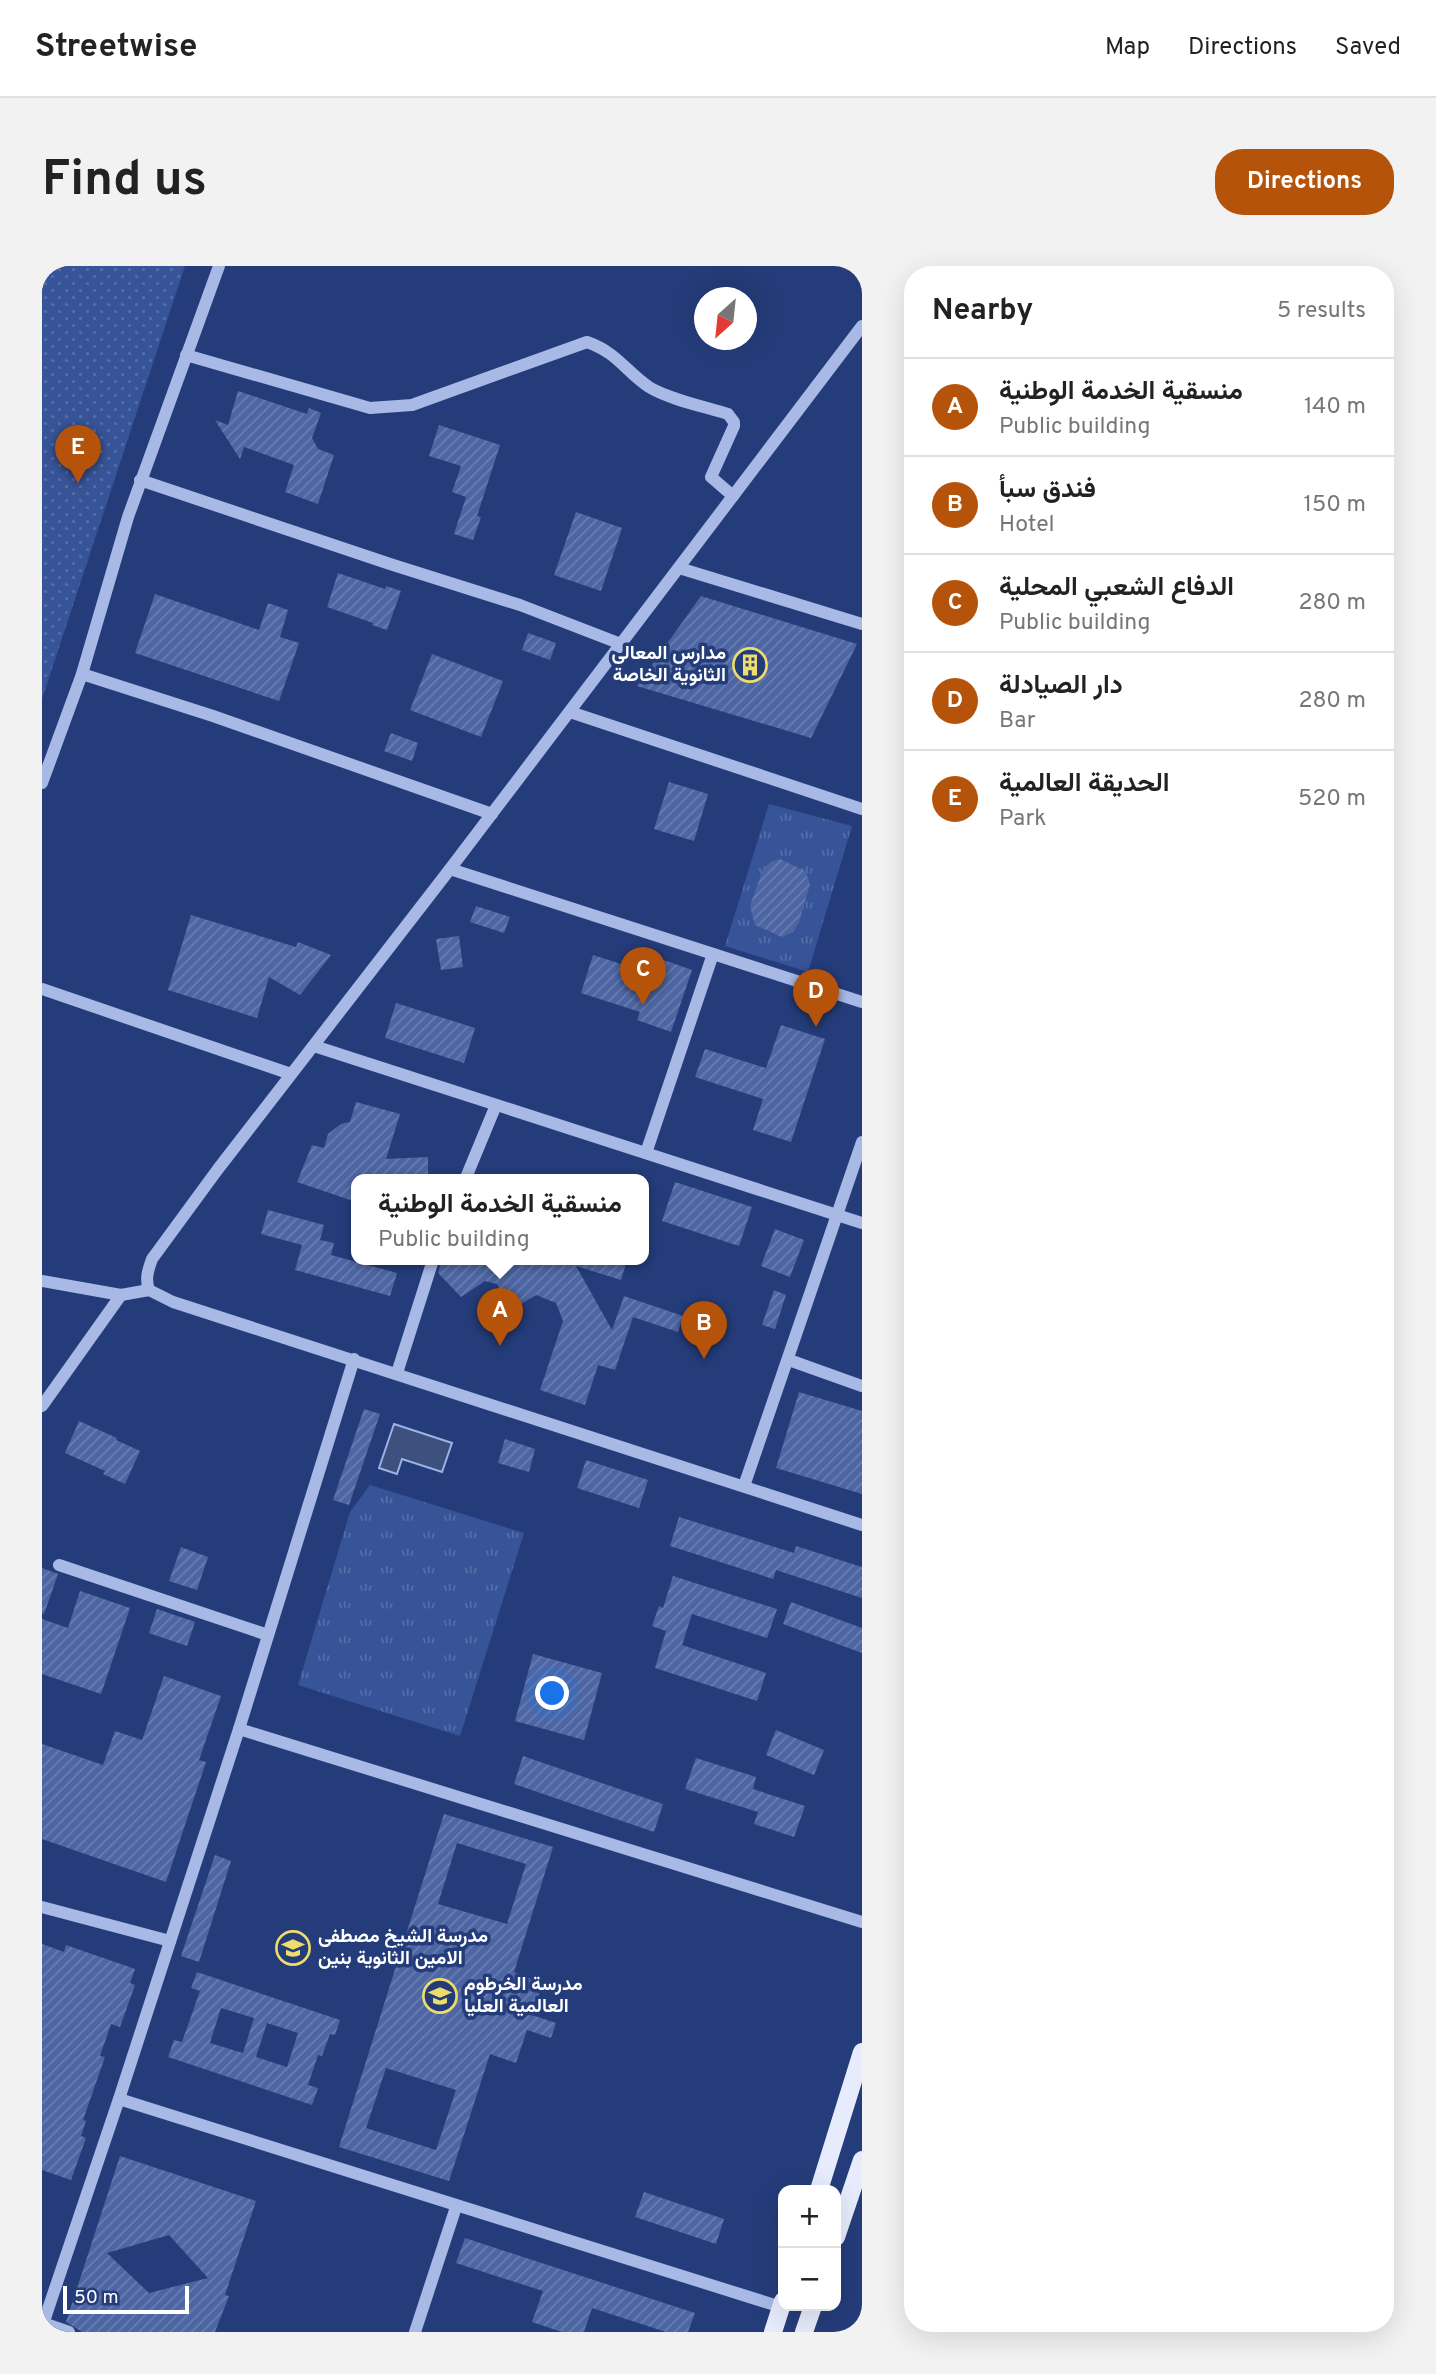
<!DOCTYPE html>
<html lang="en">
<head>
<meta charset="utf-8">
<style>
	:root { --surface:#fff; --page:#f2f2f2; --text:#222; --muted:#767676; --line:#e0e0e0; --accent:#b45309 }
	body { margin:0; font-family:Overpass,Vazirmatn,sans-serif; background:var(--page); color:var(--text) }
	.controls { position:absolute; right:21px; bottom:21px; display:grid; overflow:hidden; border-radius:14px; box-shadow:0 7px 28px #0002 }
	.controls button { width:63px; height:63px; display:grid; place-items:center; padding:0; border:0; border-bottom:2px solid var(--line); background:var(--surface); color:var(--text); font:35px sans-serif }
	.compass { position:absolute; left:652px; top:21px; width:63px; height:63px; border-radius:50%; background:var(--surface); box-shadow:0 7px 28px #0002; rotate:207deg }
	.scale { position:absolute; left:21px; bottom:18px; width:126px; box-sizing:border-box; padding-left:7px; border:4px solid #fff; border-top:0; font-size:19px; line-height:24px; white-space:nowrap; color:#fff; -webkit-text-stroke:5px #243c7a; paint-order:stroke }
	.you { position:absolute; left:511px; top:1428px; width:24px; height:24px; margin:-18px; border:5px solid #fff; border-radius:50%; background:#1a73e8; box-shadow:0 0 0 10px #1a73e833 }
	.badge { display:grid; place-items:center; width:46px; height:46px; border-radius:50%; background:var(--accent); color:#fff; font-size:23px; font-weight:700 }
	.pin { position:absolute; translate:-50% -58px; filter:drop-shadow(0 2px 4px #0008) }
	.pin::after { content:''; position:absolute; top:37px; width:24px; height:21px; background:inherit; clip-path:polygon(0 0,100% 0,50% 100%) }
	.popup { position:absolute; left:309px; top:908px; width:298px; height:91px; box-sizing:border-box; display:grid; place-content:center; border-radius:14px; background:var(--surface); filter:drop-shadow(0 2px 5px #0005); font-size:23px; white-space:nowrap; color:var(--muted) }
	.popup b { font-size:26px; color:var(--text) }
	.popup::after { content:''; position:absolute; left:50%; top:100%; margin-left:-14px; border:14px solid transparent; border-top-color:var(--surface) }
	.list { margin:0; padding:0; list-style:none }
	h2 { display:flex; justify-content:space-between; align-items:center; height:91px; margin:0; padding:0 28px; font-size:30px }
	h2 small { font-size:23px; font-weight:400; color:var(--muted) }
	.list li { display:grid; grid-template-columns:46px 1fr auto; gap:21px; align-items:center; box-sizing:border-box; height:98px; padding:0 28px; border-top:2px solid var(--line) }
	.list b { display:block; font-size:26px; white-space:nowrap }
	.list p { margin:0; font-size:23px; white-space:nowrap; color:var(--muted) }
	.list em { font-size:23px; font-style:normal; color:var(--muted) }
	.map { position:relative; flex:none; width:820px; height:2066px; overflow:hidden; border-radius:28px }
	header { display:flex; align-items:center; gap:42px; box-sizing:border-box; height:98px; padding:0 35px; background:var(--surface); border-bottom:2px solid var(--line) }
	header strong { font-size:33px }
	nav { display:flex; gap:38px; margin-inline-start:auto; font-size:24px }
	.intro { display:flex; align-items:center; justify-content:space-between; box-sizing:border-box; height:168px; padding:0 42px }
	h1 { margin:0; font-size:49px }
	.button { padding:18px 32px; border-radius:28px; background:var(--accent); color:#fff; font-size:24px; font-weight:700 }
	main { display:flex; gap:42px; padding:0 42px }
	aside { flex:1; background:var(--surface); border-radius:28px; box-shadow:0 7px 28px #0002 }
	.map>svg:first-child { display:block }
	.grass { fill:url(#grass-tufts) }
	.garden { fill:url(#garden-dots) }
	.water { fill:#3e507e; stroke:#9cb2e5; stroke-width:2 }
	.building { fill:url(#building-hatch); fill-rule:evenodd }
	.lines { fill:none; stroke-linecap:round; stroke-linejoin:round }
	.minor { stroke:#a7b9e4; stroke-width:12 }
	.major { stroke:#e7ecfc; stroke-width:18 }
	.labels { text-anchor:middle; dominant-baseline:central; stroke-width:7; stroke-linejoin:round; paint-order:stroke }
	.poi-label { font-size:19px; font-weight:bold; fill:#fff; stroke:#243c7a; text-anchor:start }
</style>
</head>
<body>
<header>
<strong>Streetwise</strong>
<nav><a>Map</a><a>Directions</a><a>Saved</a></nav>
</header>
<div class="intro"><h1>Find us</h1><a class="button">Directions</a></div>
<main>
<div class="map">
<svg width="820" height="2066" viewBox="0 0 820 2066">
	<defs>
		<pattern id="grass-tufts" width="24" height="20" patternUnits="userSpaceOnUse" patternTransform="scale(1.75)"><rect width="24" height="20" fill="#385498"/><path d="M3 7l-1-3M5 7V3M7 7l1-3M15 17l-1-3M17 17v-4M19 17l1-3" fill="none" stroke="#566ea7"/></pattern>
		<pattern id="garden-dots" width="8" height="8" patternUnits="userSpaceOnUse" patternTransform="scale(1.75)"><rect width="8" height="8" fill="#385498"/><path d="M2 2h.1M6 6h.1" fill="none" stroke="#566ea7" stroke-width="1.8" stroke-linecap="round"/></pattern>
		<pattern id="building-hatch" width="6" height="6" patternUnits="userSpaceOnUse" patternTransform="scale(1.75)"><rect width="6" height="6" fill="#4d66a3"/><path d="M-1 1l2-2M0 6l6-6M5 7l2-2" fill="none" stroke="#687db1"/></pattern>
	</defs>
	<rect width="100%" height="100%" fill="#243c7a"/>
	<g class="grass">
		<path d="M727 538 810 560 766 706 683 680Z"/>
		<path d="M328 1219 482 1267 418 1470 256 1419 308 1246Z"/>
	</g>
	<path class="garden" d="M0 0H143L0 433Z"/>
	<path class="water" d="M352 1158 410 1177 400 1206 360 1193 355 1208 337 1202Z"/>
	<g class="building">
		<path d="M196 125 265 148 267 142 279 147 270 172 276 183 292 189 276 238 243 226 252 199 202 181 198 193 173 154 186 159Z"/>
		<path d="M397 159 458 179 435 250 439 251 431 274 412 268 424 231 410 226 419 200 387 190Z"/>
		<path d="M534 246 580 262 559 325 512 309Z"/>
		<path d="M296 307 343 323 344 320 359 325 345 364 330 359 331 357 285 341Z"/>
		<path d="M113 328 217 364 226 337 246 344 238 371 257 377 237 435 93 387Z"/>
		<path d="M659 330 815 378 769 472 595 420Z"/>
		<path d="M486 367 514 377 508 394 480 384Z"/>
		<path d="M390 388 461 415 439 471 368 444Z"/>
		<path d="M349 467 376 477 370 495 342 485Z"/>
		<path d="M627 516 666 528 652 575 612 563Z"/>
		<path d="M738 593 763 605 768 618 757 656 751 666 740 671 713 659 708 640 721 603 729 596Z"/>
		<path d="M434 640 468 651 462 667 428 656Z"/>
		<path d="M149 649 254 681 256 676 289 689 258 729 227 711 215 752 126 724Z"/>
		<path d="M417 670 421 701 399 704 394 673Z"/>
		<path d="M551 689 610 708 616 692 650 704 629 766 595 754 598 746 539 727Z"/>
		<path d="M354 737 433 762 422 797 343 772Z"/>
		<path d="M739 759 783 773 749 876 711 864 721 833 653 811 663 783 724 802Z"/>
		<path d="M314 836 358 848 344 893 386 891V914H314V936L255 916 270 879 282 882 286 868 299 858 308 856Z"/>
		<path d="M633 916 710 941 697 980 620 955Z"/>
		<path d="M226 944 282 959 278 974 292 977 289 989 355 1007 348 1030 253 1004 260 979 219 968Z"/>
		<path d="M733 963 762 974 748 1011 719 1000Z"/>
		<path d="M402 994H585L579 1014 534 1000 570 1064 582 1030 641 1050 636 1066 591 1051 573 1104 556 1099 543 1139 498 1124 521 1055 514 1037 494 1029 479 1038 462 1032 455 1018 443 1015 419 1031 396 1007 399 996Z"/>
		<path d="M732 1024 744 1029 733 1063 720 1059Z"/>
		<path d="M757 1126 820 1145V1228L734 1202Z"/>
		<path d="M322 1143 338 1148 307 1239 291 1234Z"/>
		<path d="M37 1155 75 1172 74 1174 98 1185 83 1218 61 1208 63 1205 23 1187Z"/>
		<path d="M463 1173 493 1183 487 1206 456 1197Z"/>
		<path d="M544 1194 606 1214 597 1242 535 1222Z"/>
		<path d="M637 1251 752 1287 754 1280 820 1301V1332L734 1304 731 1313 628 1280Z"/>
		<path d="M139 1281 166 1291 155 1324 127 1315Z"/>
		<path d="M0 1302 16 1308 2 1348 0 1347Z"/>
		<path d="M631 1310 735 1343 725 1372 650 1348 640 1379 724 1407 715 1435 613 1402 624 1365 610 1360 617 1340 621 1342Z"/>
		<path d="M38 1325 88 1342 59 1428 0 1408V1353L26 1362Z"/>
		<path d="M749 1336 820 1362V1387L741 1358Z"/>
		<path d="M115 1343 153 1356 145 1380 107 1367Z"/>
		<path d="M491 1388 560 1407 542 1474 473 1455Z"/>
		<path d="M122 1410 179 1430 157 1494 164 1496 124 1616 0 1573V1478L61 1499 73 1465 100 1474Z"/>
		<path d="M734 1464 782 1484 772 1509 724 1489Z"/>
		<path d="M481 1490 621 1538 612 1566 472 1518Z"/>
		<path d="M654 1492 714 1511 711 1523 763 1540 752 1571 712 1558 716 1546 643 1523Z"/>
		<path d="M402 1548 511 1581 472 1706 501 1717 490 1749 514 1757 509 1772 485 1764 474 1797 448 1788 407 1915 297 1881ZM415 1577 484 1598 465 1658 396 1638ZM344 1802 414 1824 394 1884 324 1862Z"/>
		<path d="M173 1589 189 1595 157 1696 139 1690Z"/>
		<path d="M0 1678 22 1686 24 1679 93 1703 88 1717 93 1719 78 1761 69 1758 58 1790 63 1791 41 1854 44 1855 39 1870 44 1872 29 1914 0 1904Z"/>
		<path d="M155 1706 298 1754 293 1769 288 1768 280 1790 276 1789 266 1819 276 1822 270 1839 126 1791 132 1774 140 1776 158 1725 149 1722ZM179 1742 212 1752 201 1787 168 1777ZM225 1757 256 1767 245 1801 214 1791Z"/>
		<path d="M78 1890 214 1935 183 2029 187 2030 173 2066H40L24 2056ZM127 1969 166 2012 107 2027 65 1987Z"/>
		<path d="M602 1926 682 1953 674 1978 593 1951Z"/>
		<path d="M423 1972 653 2047 646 2066H624L550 2042 542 2066H520L490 2056 501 2025 414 1997Z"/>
	</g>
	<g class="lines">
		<g class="minor">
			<path d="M144 89 328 142 370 139 545 76C576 87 583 105 607 121 626 133 664 141 686 148L692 156V160L669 211 691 230"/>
			<path d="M98 214 348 298 478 339 579 378"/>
			<path d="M637 302 820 358"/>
			<path d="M40 408 171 450 450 548"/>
			<path d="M528 446 820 543"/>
			<path d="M0 517 40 408 86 251 177 0"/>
			<path d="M408 603 820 736"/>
			<path d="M0 723 249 808"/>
			<path d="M272 780 820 957"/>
			<path d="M604 887 671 688"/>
			<path d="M423 914 454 839"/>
			<path d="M0 1015 79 1029 107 1024 131 1036 820 1259"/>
			<path d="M107 1024C103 1013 106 1004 110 993L176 903 408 603 820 60"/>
			<path d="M747 1094 820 1120"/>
			<path d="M355 1107 391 994"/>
			<path d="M0 1140 79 1029"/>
			<path d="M702 1220 820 876"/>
			<path d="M17 1299 226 1369"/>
			<path d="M197 1463 820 1656"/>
			<path d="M0 1641 128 1675"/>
			<path d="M77 1833 739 2041"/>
			<path d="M1 2057 27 2066"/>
			<path d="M0 2061 77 1833 197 1463 312 1093"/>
			<path d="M373 2066 414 1941"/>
		</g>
		<g class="major">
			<path d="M777 1924 820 1786"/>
			<path d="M794 1971 820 1894"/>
			<path d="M731 2066 741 2035"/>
			<path d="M762 2066 771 2040"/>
		</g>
	</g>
	<defs>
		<g id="building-ring" transform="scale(1.75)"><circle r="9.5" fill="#243c7a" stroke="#eedd6c" stroke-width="1.5"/><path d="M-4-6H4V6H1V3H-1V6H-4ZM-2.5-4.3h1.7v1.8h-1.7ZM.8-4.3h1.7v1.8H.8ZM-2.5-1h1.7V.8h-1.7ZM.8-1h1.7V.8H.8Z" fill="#eedd6c"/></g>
		<g id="school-ring" transform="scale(1.75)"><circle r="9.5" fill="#243c7a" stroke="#eedd6c" stroke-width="1.5"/><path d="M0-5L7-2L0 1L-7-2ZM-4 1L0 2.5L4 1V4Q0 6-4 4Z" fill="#eedd6c"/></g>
	</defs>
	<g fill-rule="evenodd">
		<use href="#building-ring" x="708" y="399"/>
		<use href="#school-ring" x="251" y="1682"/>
		<use href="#school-ring" x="398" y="1730"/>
	</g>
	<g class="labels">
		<g class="poi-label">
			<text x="684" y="388" text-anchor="end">مدارس المعالي<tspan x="684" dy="22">الثانوية الخاصة</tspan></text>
			<text x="276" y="1671">مدرسة الشيخ مصطفى<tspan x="276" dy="22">الامين الثانوية بنين</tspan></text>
			<text x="422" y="1719">مدرسة الخرطوم<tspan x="422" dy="22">العالمية العليا</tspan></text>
		</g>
	</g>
</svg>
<div class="controls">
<button>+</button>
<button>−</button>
</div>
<svg class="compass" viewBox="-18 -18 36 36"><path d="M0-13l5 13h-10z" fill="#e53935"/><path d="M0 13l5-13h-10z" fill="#767676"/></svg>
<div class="scale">50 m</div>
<div class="you"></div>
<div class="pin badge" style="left:458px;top:1080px">A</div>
<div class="popup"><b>منسقية الخدمة الوطنية</b>Public building</div>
<div class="pin badge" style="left:662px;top:1093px">B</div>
<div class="pin badge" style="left:601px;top:739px">C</div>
<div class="pin badge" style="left:774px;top:761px">D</div>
<div class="pin badge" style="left:36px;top:217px">E</div>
</div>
<aside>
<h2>Nearby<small>5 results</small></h2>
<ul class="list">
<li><span class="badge">A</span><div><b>منسقية الخدمة الوطنية</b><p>Public building</p></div><em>140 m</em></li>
<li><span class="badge">B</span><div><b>فندق سبأ</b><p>Hotel</p></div><em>150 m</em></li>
<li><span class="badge">C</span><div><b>الدفاع الشعبي المحلية</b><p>Public building</p></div><em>280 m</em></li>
<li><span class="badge">D</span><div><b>دار الصيادلة</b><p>Bar</p></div><em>280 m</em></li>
<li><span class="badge">E</span><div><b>الحديقة العالمية</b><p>Park</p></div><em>520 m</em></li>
</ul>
</aside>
</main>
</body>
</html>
